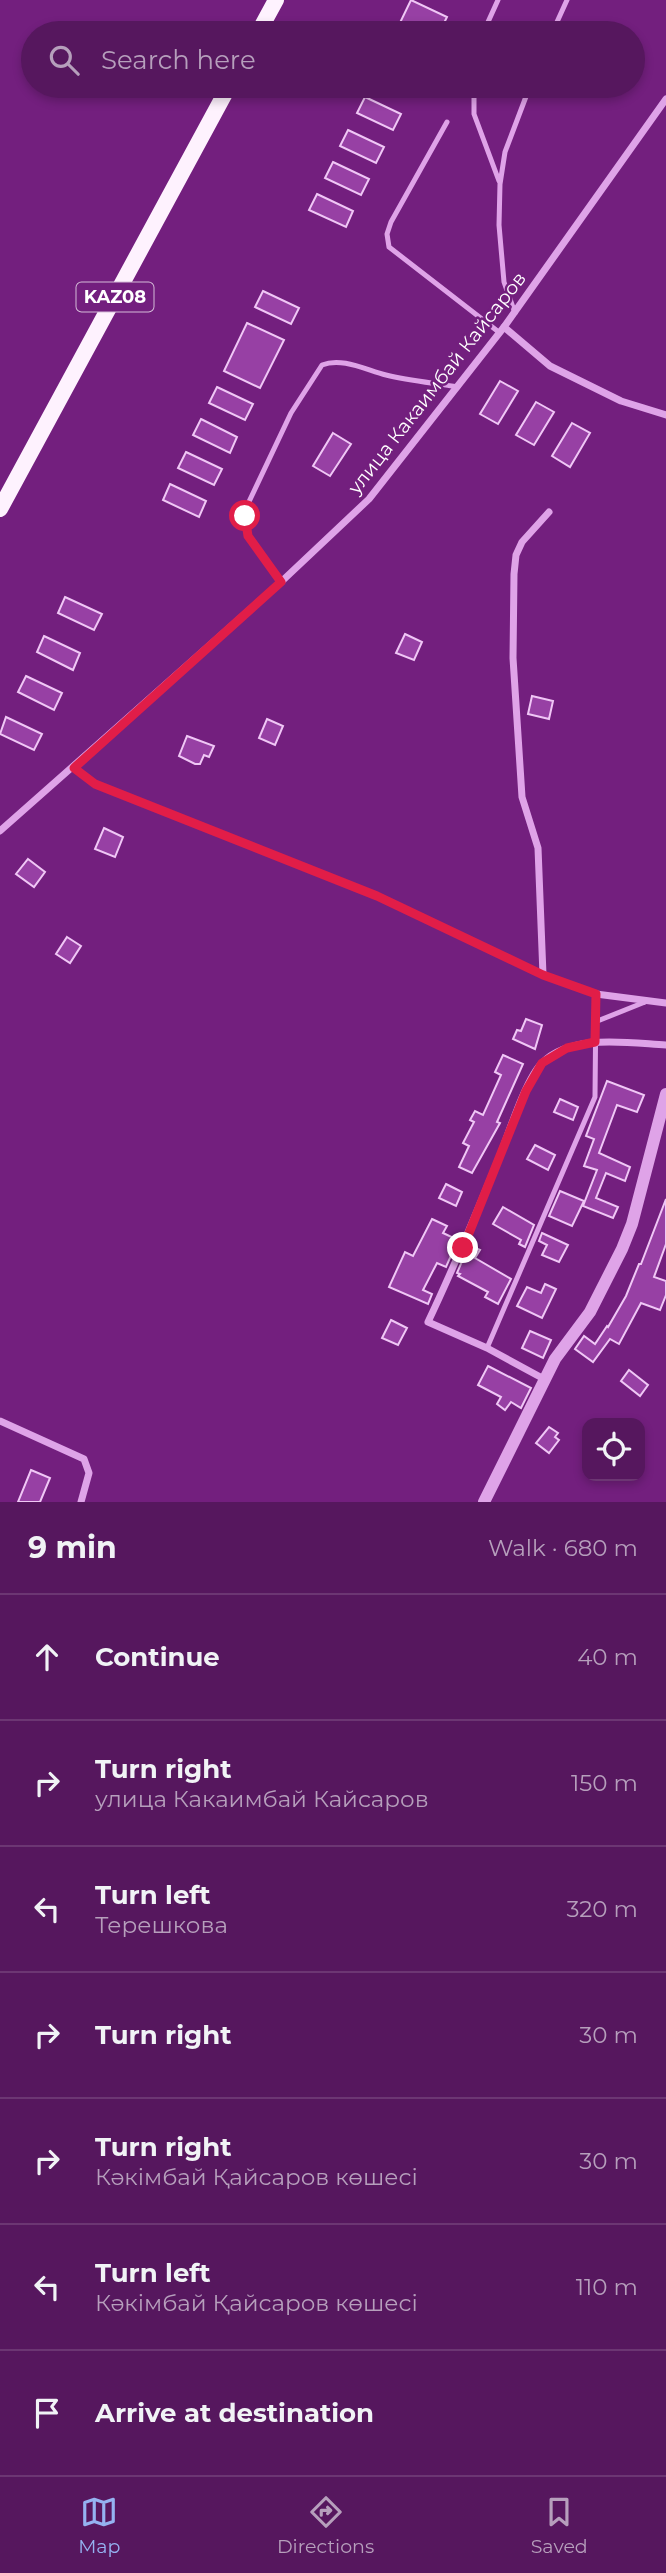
<!DOCTYPE html>
<html lang="en">
<head>
<meta charset="utf-8">
<style>
	:root { --surface:#56175e; --page:#5c2064; --text:#f1f3f6; --muted:#b69fbc; --line:#6c3673; --accent:#95b2f1 }
	body { margin:0; font-family:Montserrat,sans-serif; background:var(--page); color:var(--text) }
	.controls { position:absolute; right:21px; bottom:21px; display:grid; overflow:hidden; border-radius:14px; box-shadow:0 4px 10px #0003 }
	.controls button { width:63px; height:63px; display:grid; place-items:center; padding:0; border:0; border-bottom:2px solid var(--line); background:var(--surface); color:var(--text); font:35px sans-serif }
	.stop { position:absolute; width:21px; height:21px; margin:-16px; border:5px solid #e11d48; border-radius:50%; background:#fff }
	.stop.end { background:#e11d48; border-color:#fff; box-shadow:0 2px 7px #0008 }
	.list { margin:0; padding:0; list-style:none }
	h2 { display:flex; justify-content:space-between; align-items:center; height:91px; margin:0; padding:0 28px; font-size:30px }
	h2 small { font-size:23px; font-weight:400; color:var(--muted) }
	.list li { display:grid; grid-template-columns:46px 1fr auto; gap:21px; align-items:center; box-sizing:border-box; height:126px; padding:0 28px; border-top:2px solid var(--line) }
	.list b { display:block; font-size:26px; white-space:nowrap }
	.list p { margin:0; font-size:23px; white-space:nowrap; color:var(--muted) }
	.list em { font-size:23px; font-style:normal; color:var(--muted) }
	.icon { flex:none; width:38px; height:38px; fill:none; stroke:currentColor; stroke-width:2; stroke-linecap:round; stroke-linejoin:round }
	.map { position:relative; flex:none; width:666px; height:1502px; overflow:hidden }
	.search { position:absolute; background:var(--surface); box-shadow:0 4px 10px #0003; left:21px; right:21px; top:21px; height:77px; display:flex; align-items:center; gap:18px; box-sizing:border-box; padding:0 24px; border-radius:38px; color:var(--muted); font-size:26px }
	.sheet { height:973px; background:var(--surface) }
	nav { display:flex; justify-content:space-around; align-items:center; box-sizing:border-box; height:98px; border-top:2px solid var(--line); background:var(--surface); font-size:19px; color:var(--muted) }
	nav a { display:grid; justify-items:center; gap:4px }
	nav .on { color:var(--accent) }
	.map>svg:first-child { display:block }
	.building { fill:#9740a4; stroke:#f0c7f6; stroke-width:2 }
	.lines { fill:none; stroke-linecap:round; stroke-linejoin:round }
	.service { stroke:#dfa3e8; stroke-width:5 }
	.minor { stroke:#dfa3e8; stroke-width:7 }
	.tertiary { stroke:#dfa3e8; stroke-width:12 }
	.trunk { stroke:#fef2fe; stroke-width:16 }
	.route { stroke:#e11d48; stroke-width:9 }
	.labels { text-anchor:middle; dominant-baseline:central; stroke-width:5; stroke-linejoin:round; paint-order:stroke }
	.shield { fill:#731f7e; stroke:#d5bcd8; stroke-width:2 }
	.shield-label { font-size:18px; font-weight:bold; fill:#fff }
	.street-label { font-size:19px; fill:#fff; stroke:#731f7e }
</style>
</head>
<body>
<div class="map">
<svg width="666" height="1502" viewBox="0 0 666 1502">
	<rect width="100%" height="100%" fill="#731f7e"/>
	<g class="building">
		<path d="M411 0 447 17 439 33H395Z"/>
		<path d="M365 97 401 114 393 130 357 113Z"/>
		<path d="M348 130 384 147 376 163 340 146Z"/>
		<path d="M333 162 369 179 361 195 325 178Z"/>
		<path d="M317 194 353 211 346 227 309 210Z"/>
		<path d="M263 291 299 308 291 324 255 307Z"/>
		<path d="M247 323 284 340 260 388 224 371Z"/>
		<path d="M500 381 518 391 498 424 480 414Z"/>
		<path d="M217 387 253 404 245 420 209 403Z"/>
		<path d="M536 402 554 412 534 445 516 435Z"/>
		<path d="M201 419 237 437 230 453 193 435Z"/>
		<path d="M572 423 590 433 570 467 552 456Z"/>
		<path d="M333 433 351 444 330 476 313 466Z"/>
		<path d="M186 452 222 469 214 485 178 468Z"/>
		<path d="M170 484 206 501 199 517 163 500Z"/>
		<path d="M65 597 102 614 94 630 58 613Z"/>
		<path d="M405 634 422 642 414 660 396 653Z"/>
		<path d="M44 636 80 653 73 670 37 652Z"/>
		<path d="M26 676 62 693 54 710 18 692Z"/>
		<path d="M532 696 553 701 549 719 528 714Z"/>
		<path d="M6 717 42 734 34 750 0 734Z"/>
		<path d="M267 719 283 726 275 745 259 738Z"/>
		<path d="M187 736 214 746 209 757 204 755 200 764H195L179 756Z"/>
		<path d="M104 828 123 837 115 857 95 849Z"/>
		<path d="M28 859 45 872 34 887 16 874Z"/>
		<path d="M67 937 81 946 70 963 56 954Z"/>
		<path d="M526 1019 542 1025 535 1049 513 1039 517 1030 521 1031Z"/>
		<path d="M503 1055 523 1064 497 1122 500 1123 472 1173 459 1167 469 1146 463 1143 474 1122 470 1120 475 1111 483 1115 501 1075 495 1072Z"/>
		<path d="M607 1081 644 1095 637 1112 617 1105 599 1153 630 1167 625 1181 606 1173 596 1198 618 1207 613 1218 583 1206 597 1170 584 1166 594 1139 586 1136Z"/>
		<path d="M560 1099 578 1107 573 1120 554 1112Z"/>
		<path d="M535 1145 555 1155 548 1170 527 1159Z"/>
		<path d="M446 1184 462 1192 456 1206 439 1198Z"/>
		<path d="M560 1191 584 1201 572 1226 549 1216Z"/>
		<path d="M666 1199V1244L654 1277 666 1281V1295L660 1310 641 1303 619 1344 610 1339 593 1362 575 1349 584 1336 595 1344 607 1326 608 1327 626 1296 639 1264H641Z"/>
		<path d="M503 1207 534 1225 525 1247 519 1244 521 1240 493 1224Z"/>
		<path d="M432 1219 447 1226 443 1233 458 1240 446 1267 437 1263 423 1290 432 1294 428 1304 389 1287 405 1252 413 1256Z"/>
		<path d="M542 1233 568 1245 559 1262 542 1255 547 1245 539 1241Z"/>
		<path d="M469 1245 480 1250 475 1258 511 1279 498 1304 485 1297 488 1292 458 1276 460 1274 457 1273Z"/>
		<path d="M545 1284 556 1289 542 1318 517 1306 527 1287 541 1293Z"/>
		<path d="M391 1320 407 1328 398 1345 382 1338Z"/>
		<path d="M530 1331 551 1340 543 1358 522 1348Z"/>
		<path d="M488 1366 531 1388 521 1408 511 1402 505 1410 497 1404 501 1397 478 1385Z"/>
		<path d="M629 1370 648 1385 640 1396 621 1381Z"/>
		<path d="M549 1427 558 1433 555 1437 559 1440 549 1453 536 1443Z"/>
		<path d="M31 1470 50 1478 40 1502H18Z"/>
	</g>
	<g class="lines">
		<g class="service">
			<path d="M483 33 498 0"/>
			<path d="M552 33 567 0"/>
			<path d="M474 86V114L499 181"/>
			<path d="M447 122 391 222 387 234 389 247 500 333"/>
			<path d="M515 313 504 282 499 225 500 184 505 152 530 86"/>
			<path d="M281 582 248 536 246 508 291 413 322 365C342 357 366 370 386 375 410 381 435 383 458 387"/>
			<path d="M595 1022 645 1002"/>
			<path d="M487 1348 595 1097 596 994"/>
		</g>
		<g class="minor">
			<path d="M504 327 550 366 621 401 666 415"/>
			<path d="M74 768 95 784 377 896 543 975 596 994 666 1003"/>
			<path d="M0 831 281 582 369 499 504 327 666 99"/>
			<path d="M543 975 538 848 522 797 513 658 514 574 516 555 522 542 549 512"/>
			<path d="M544 1379 487 1348 428 1322C454 1267 477 1212 500 1155 509 1133 526 1078 542 1063 571 1033 629 1043 666 1045"/>
			<path d="M0 1421 84 1459 89 1473 81 1502"/>
		</g>
		<path class="tertiary" d="M484 1502 555 1359 590 1312 622 1249 632 1224 666 1094"/>
		<g class="trunk">
			<path d="M258 33 276 0"/>
			<path d="M0 509 229 86"/>
		</g>
	</g>
	<g class="lines">
		<path class="route" d="M245 516 248 536 281 582 74 768 95 784 377 896 543 975 596 994 595 1042 567 1048 542 1063 526 1091 463 1248"/>
	</g>
	<g class="labels">
		<rect class="shield" x="76.5" y="282.5" width="77" height="29" rx="5"/>
		<g class="shield-label">
			<text x="115" y="297">KAZ08</text>
		</g>
		<g class="street-label">
			<text transform="translate(437 383) rotate(-52)">улица Какаимбай Кайсаров</text>
		</g>
	</g>
</svg>
<div class="controls">
<button><svg class="icon" aria-label="locate" viewBox="0 0 24 24"><circle cx="12" cy="12" r="6"/><path d="M12 2v4M12 18v4M2 12h4M18 12h4"/></svg></button>
</div>
<div class="stop" style="left:245px;top:516px"></div>
<div class="stop end" style="left:463px;top:1248px"></div>
<div class="search"><svg class="icon" aria-label="search" viewBox="0 0 24 24"><circle cx="10" cy="10" r="6"/><path d="M15 15l6 6"/></svg>Search here</div>
</div>
<section class="sheet">
<h2>9 min<small>Walk · 680 m</small></h2>
<ul class="list">
<li><svg class="icon" aria-label="ahead" viewBox="0 0 24 24"><path d="M12 20V5M6 11l6-6 6 6"/></svg><div><b>Continue</b></div><em>40 m</em></li>
<li><svg class="icon" aria-label="right" viewBox="0 0 24 24"><path d="M7 20v-9h11M14 6l5 5-5 5"/></svg><div><b>Turn right</b><p>улица Какаимбай Кайсаров</p></div><em>150 m</em></li>
<li><svg class="icon" aria-label="left" viewBox="0 0 24 24"><path d="M17 20v-9H6M10 6l-5 5 5 5"/></svg><div><b>Turn left</b><p>Терешкова</p></div><em>320 m</em></li>
<li><svg class="icon" aria-label="right" viewBox="0 0 24 24"><path d="M7 20v-9h11M14 6l5 5-5 5"/></svg><div><b>Turn right</b></div><em>30 m</em></li>
<li><svg class="icon" aria-label="right" viewBox="0 0 24 24"><path d="M7 20v-9h11M14 6l5 5-5 5"/></svg><div><b>Turn right</b><p>Кәкімбай Қайсаров көшесі</p></div><em>30 m</em></li>
<li><svg class="icon" aria-label="left" viewBox="0 0 24 24"><path d="M17 20v-9H6M10 6l-5 5 5 5"/></svg><div><b>Turn left</b><p>Кәкімбай Қайсаров көшесі</p></div><em>110 m</em></li>
<li><svg class="icon" aria-label="arrive" viewBox="0 0 24 24"><path d="M6 21V4h12l-3 4 3 4H6"/></svg><div><b>Arrive at destination</b></div></li>
</ul>
</section>
<nav>
<a class="on"><svg class="icon" aria-label="map" viewBox="0 0 24 24"><path d="M3 6l6-2 6 2 6-2v14l-6 2-6-2-6 2zM9 4v14M15 6v14"/></svg>Map</a>
<a><svg class="icon" aria-label="directions" viewBox="0 0 24 24"><path d="M12 3l9 9-9 9-9-9zM9 14v-3h6M13 9l2 2-2 2"/></svg>Directions</a>
<a><svg class="icon" aria-label="saved" viewBox="0 0 24 24"><path d="M7 4h10v16l-5-4-5 4z"/></svg>Saved</a>
</nav>
</body>
</html>
